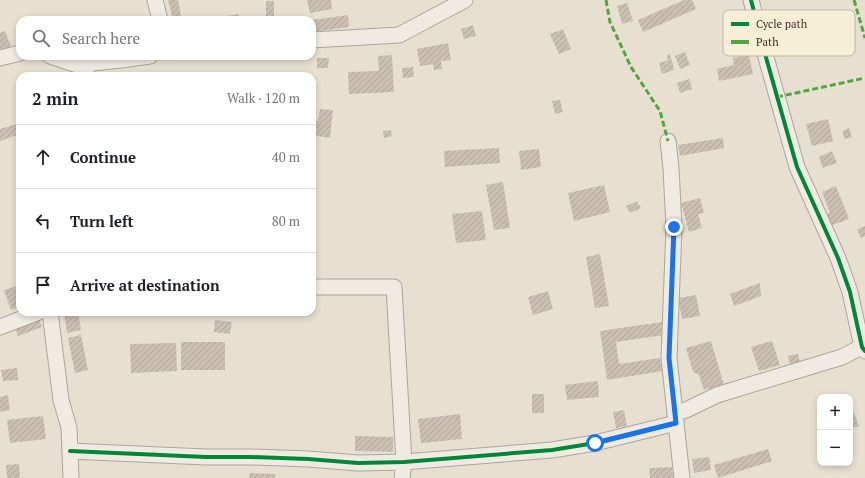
<!DOCTYPE html>
<html lang="en">
<head>
<meta charset="utf-8">
<style>
	:root { --surface:#fff; --page:#f6f6f6; --text:#202124; --muted:#757577; --line:#e0e0e0 }
	body { margin:0; font-family:"PT Serif",serif; background:var(--page); color:var(--text) }
	.controls { position:absolute; right:12px; bottom:12px; display:grid; overflow:hidden; border-radius:8px; box-shadow:0 2px 6px #0003 }
	.controls button { width:36px; height:36px; display:grid; place-items:center; padding:0; border:0; border-bottom:1px solid var(--line); background:var(--surface); color:var(--text); font:20px sans-serif }
	.stop { position:absolute; width:12px; height:12px; margin:-9px; border:3px solid #1a73e8; border-radius:50%; background:#fff }
	.stop.end { background:#1a73e8; border-color:#fff; box-shadow:0 1px 4px #0008 }
	.list { margin:0; padding:0; list-style:none }
	h2 { display:flex; justify-content:space-between; align-items:center; height:52px; margin:0; padding:0 16px; font-size:17px }
	h2 small { font-size:13px; font-weight:400; color:var(--muted) }
	.list li { display:grid; grid-template-columns:26px 1fr auto; gap:12px; align-items:center; box-sizing:border-box; height:64px; padding:0 16px; border-top:1px solid var(--line) }
	.list b { display:block; font-size:15px; white-space:nowrap }
	.list em { font-size:13px; font-style:normal; color:var(--muted) }
	.icon { flex:none; width:22px; height:22px; fill:none; stroke:currentColor; stroke-width:2; stroke-linecap:round; stroke-linejoin:round }
	.map { position:relative; flex:none; width:865px; height:478px; overflow:hidden }
	.search { position:absolute; background:var(--surface); box-shadow:0 2px 6px #0003; left:16px; top:16px; width:300px; height:44px; display:flex; align-items:center; gap:10px; box-sizing:border-box; padding:0 14px; border-radius:12px; color:var(--muted); font-size:15px }
	.panel { position:absolute; background:var(--surface); box-shadow:0 2px 6px #0003; left:16px; top:72px; width:300px; height:244px; border-radius:12px }
	.map>svg:first-child { display:block }
	.building { fill:url(#building-hatch) }
	.lines { fill:none; stroke-linecap:round; stroke-linejoin:round }
	.street-casing { stroke:#ada599; stroke-width:17 }
	.street { stroke:#efebe3; stroke-width:15 }
	.quiet { stroke:#54a441; stroke-width:3; stroke-dasharray:6 3; stroke-linecap:butt }
	.cycleway-casing { stroke:#f7eed8; stroke-width:6 }
	.cycleway { stroke:#00873e; stroke-width:4 }
	.route { stroke:#1a73e8; stroke-width:5 }
	.key { fill:#f7eed8; stroke:#bfb4a1; stroke-width:1 }
	.key-label { font-size:11px; fill:#3d2e20 }
</style>
</head>
<body>
<div class="map">
<svg width="865" height="478" viewBox="0 0 865 478">
	<defs>
		<pattern id="building-hatch" width="6" height="6" patternUnits="userSpaceOnUse"><rect width="6" height="6" fill="#cbbfb2"/><path d="M-1 1l2-2M0 6l6-6M5 7l2-2" fill="none" stroke="#afa499"/></pattern>
	</defs>
	<rect width="100%" height="100%" fill="#e7e0d1"/>
	<g class="building">
		<path d="M168 0H178L182 20H173Z"/>
		<path d="M307 0H331L332 9 310 13Z"/>
		<path d="M684 0H692L696 9 643 32 638 20Z"/>
		<rect x="266" y="1" width="8" height="16"/>
		<path d="M627 3 633 21 622 24 617 6Z"/>
		<path d="M238 14 239 20H212V19Z"/>
		<path d="M348 15 349 27 312 32V20Z"/>
		<path d="M473 25 476 36 464 39 461 29Z"/>
		<path d="M563 29 571 49 559 54 550 34Z"/>
		<path d="M5 31 11 46 0 50V33Z"/>
		<path d="M448 43 451 60 441 61 442 69 434 70 433 64 420 66 417 49Z"/>
		<path d="M685 52 690 65 680 69 675 56Z"/>
		<path d="M670 54 674 70 662 74 659 63 668 60 667 55Z"/>
		<path d="M392 55 394 92 349 94 348 72 379 71 378 56Z"/>
		<path d="M749 55 753 74 719 81 717 69 734 65 733 58Z"/>
		<path d="M317 58H329L328 68H317Z"/>
		<path d="M413 67 414 77 403 78 402 68Z"/>
		<path d="M689 79 692 89 680 93 677 83Z"/>
		<path d="M560 100 563 112 555 114 552 101Z"/>
		<path d="M320 109 333 110 330 138 312 135V120L318 121Z"/>
		<path d="M828 119 833 141 812 146 806 124Z"/>
		<path d="M20 123V134L0 141V129Z"/>
		<path d="M849 128 852 137 845 139 842 131Z"/>
		<path d="M391 130 392 136 384 138 383 131Z"/>
		<path d="M723 138 724 148 680 156 678 145Z"/>
		<path d="M499 148 500 163 445 167 444 151Z"/>
		<path d="M539 149 541 167 521 170 519 151Z"/>
		<path d="M832 151 837 163 823 168 819 157Z"/>
		<path d="M503 182 510 228 494 230 486 185Z"/>
		<path d="M604 185 610 212 574 221 568 193Z"/>
		<path d="M836 186 849 219 830 226 826 215 830 213 822 192Z"/>
		<path d="M700 198 704 213 698 214 702 228 689 232 681 203Z"/>
		<path d="M637 201 641 208 630 213 626 206Z"/>
		<path d="M482 211 486 240 456 243 452 214Z"/>
		<path d="M865 226V236L861 238 857 229Z"/>
		<path d="M600 254 609 306 595 308 586 257Z"/>
		<path d="M760 283 761 296 734 306 730 294Z"/>
		<path d="M20 285V307L11 310 4 290Z"/>
		<path d="M548 291 553 309 533 315 528 297Z"/>
		<path d="M696 295 700 316 682 319 678 298Z"/>
		<path d="M64 312H78L81 330 67 333Z"/>
		<path d="M38 316 42 327 18 336 14 325Z"/>
		<path d="M215 320 232 322 230 334 214 332Z"/>
		<path d="M662 322 664 335 616 342 619 364 660 358 662 371 607 380 600 331Z"/>
		<path d="M81 335 88 370 75 373 68 338Z"/>
		<path d="M711 341 724 385 704 390 699 375 693 372 686 348Z"/>
		<path d="M772 341 780 365 759 371 751 347Z"/>
		<rect x="181" y="342" width="44" height="28"/>
		<path d="M176 343 177 371 131 373 130 344Z"/>
		<path d="M798 354 800 362 790 364 788 356Z"/>
		<path d="M17 368 18 380 3 381 1 370Z"/>
		<path d="M598 381 599 397 567 400 565 385Z"/>
		<rect x="532" y="394" width="12" height="19"/>
		<path d="M8 395 10 410 0 412V397Z"/>
		<path d="M624 410 627 426 616 428 613 412Z"/>
		<path d="M854 413 859 426 850 429V414Z"/>
		<path d="M460 414 462 439 421 443 418 419Z"/>
		<path d="M43 416 46 439 10 443 7 420Z"/>
		<path d="M355 436 393 437V452L355 451Z"/>
		<path d="M768 449 772 461 718 478 714 465Z"/>
		<path d="M709 457 711 470 694 473 692 459Z"/>
		<path d="M19 464 20 478H7L6 465Z"/>
		<path d="M672 467 673 478H650L649 468Z"/>
		<path d="M250 473 275 474V478H249Z"/>
	</g>
	<g class="lines">
		<g class="street-casing">
			<g id="street">
				<path d="M155 0 160 20"/>
				<path d="M751 0 767 61 797 167 838 258 850 292 862 347 865 351"/>
				<path d="M312 40 399 35 465 0"/>
				<path d="M50 56 86 68 92 63 121 60 150 56"/>
				<path d="M0 58 20 53"/>
				<path d="M668 141 671 168 674 227 669 358 682 478"/>
				<path d="M312 287H394L404 462 402 478"/>
				<path d="M50 312 61 400 69 428 71 478"/>
				<path d="M0 327 39 312"/>
				<path d="M675 413 686 410 717 395 842 357 865 345"/>
				<path d="M70 451 206 457H251L308 459 358 463 404 462 552 450 595 443 676 423"/>
			</g>
		</g>
		<use href="#street" class="street"/>
		<g class="quiet">
			<path d="M606 0 610 22 631 67 660 111 668 141"/>
			<path d="M854 0 865 38"/>
			<path d="M777 97 865 78"/>
		</g>
		<g class="cycleway-casing">
			<g id="cycleway">
				<path d="M751 0 767 61 797 167 838 258 850 292 862 347 865 351"/>
				<path d="M70 451 206 457H251L308 459 358 463 404 462 552 450 595 443 676 423"/>
			</g>
		</g>
		<use href="#cycleway" class="cycleway"/>
	</g>
	<g class="lines">
		<path class="route" d="M595 443 676 423 669 358 674 227"/>
	</g>
	<rect x="723" y="10" width="132" height="46" rx="6" class="key"/>
	<rect x="731" y="22" width="18" height="4" fill="#00873e"/>
	<rect x="731" y="40" width="18" height="4" fill="#54a441"/>
	<g class="key-label">
		<text x="756" y="28">Cycle path</text>
		<text x="756" y="46">Path</text>
	</g>
</svg>
<div class="controls">
<button>+</button>
<button>−</button>
</div>
<div class="stop" style="left:595px;top:443px"></div>
<div class="stop end" style="left:674px;top:227px"></div>
<div class="search"><svg class="icon" aria-label="search" viewBox="0 0 24 24"><circle cx="10" cy="10" r="6"/><path d="M15 15l6 6"/></svg>Search here</div>
<section class="panel">
<h2>2 min<small>Walk · 120 m</small></h2>
<ul class="list">
<li><svg class="icon" aria-label="ahead" viewBox="0 0 24 24"><path d="M12 20V5M6 11l6-6 6 6"/></svg><div><b>Continue</b></div><em>40 m</em></li>
<li><svg class="icon" aria-label="left" viewBox="0 0 24 24"><path d="M17 20v-9H6M10 6l-5 5 5 5"/></svg><div><b>Turn left</b></div><em>80 m</em></li>
<li><svg class="icon" aria-label="arrive" viewBox="0 0 24 24"><path d="M6 21V4h12l-3 4 3 4H6"/></svg><div><b>Arrive at destination</b></div></li>
</ul>
</section>
</div>
</body>
</html>
